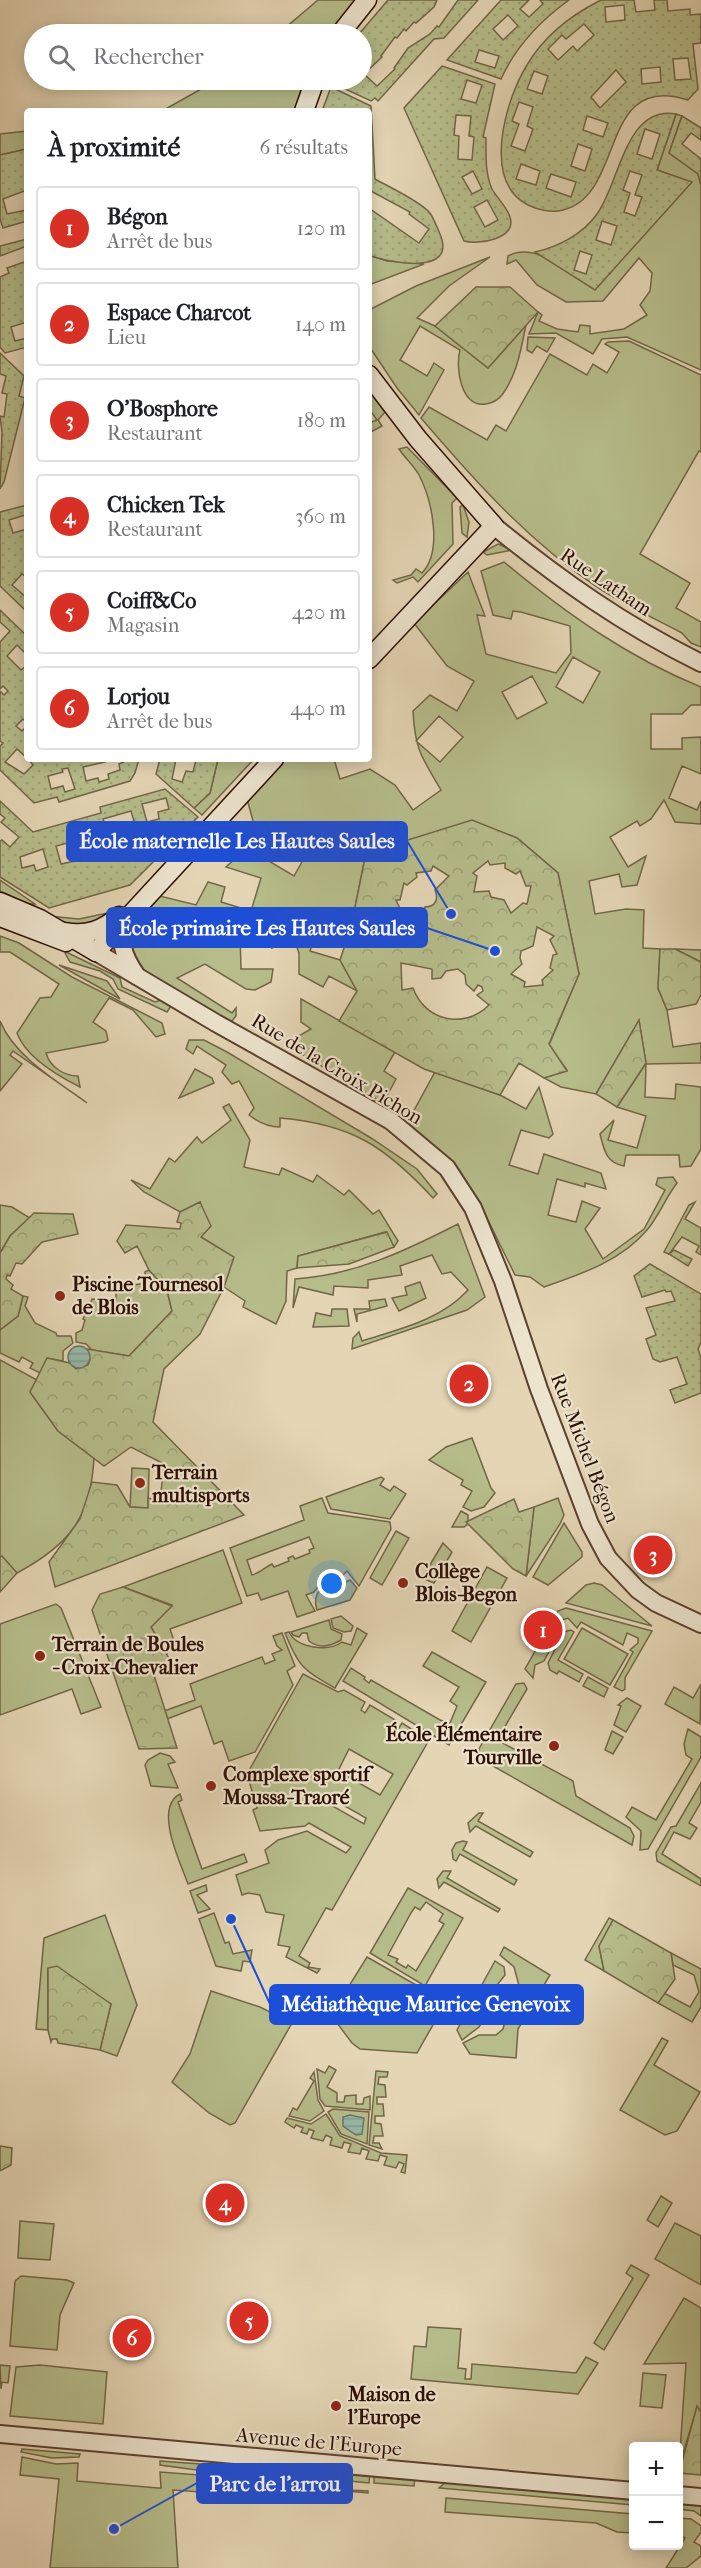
<!DOCTYPE html>
<html lang="fr">
<head>
<meta charset="utf-8">
<style>
	:root { --surface:#fff; --page:#f6f6f6; --text:#202124; --muted:#757577; --line:#e0e0e0; --accent:#d93025 }
	body { margin:0; font-family:"IM FELL French Canon",serif; background:var(--page); color:var(--text) }
	.controls { position:absolute; right:18px; bottom:18px; display:grid; overflow:hidden; border-radius:6px; box-shadow:0 3px 15px #0003 }
	.controls button { width:54px; height:54px; display:grid; place-items:center; padding:0; border:0; border-bottom:2px solid var(--line); background:var(--surface); color:var(--text); font:30px sans-serif }
	.you { position:absolute; left:332px; top:1584px; width:21px; height:21px; margin:-15px; border:4px solid #fff; border-radius:50%; background:#1a73e8; box-shadow:0 0 0 9px #1a73e833 }
	.badge { display:grid; place-items:center; width:39px; height:39px; border-radius:50%; background:var(--accent); color:#fff; font-size:20px; font-weight:700 }
	.pin { position:absolute; translate:-50% -50%; border:3px solid #fff; box-shadow:0 2px 6px #0006 }
	.list { margin:0; padding:0; list-style:none }
	h2 { display:flex; justify-content:space-between; align-items:center; height:78px; margin:0; padding:0 24px; font-size:26px }
	h2 small { font-size:20px; font-weight:400; color:var(--muted) }
	.list li { display:grid; grid-template-columns:39px 1fr auto; gap:18px; align-items:center; box-sizing:border-box; height:84px; margin:0 12px 12px; padding:0 12px; border:2px solid var(--line); border-radius:6px }
	.list b { display:block; font-size:22px; white-space:nowrap }
	.list p { margin:0; font-size:20px; white-space:nowrap; color:var(--muted) }
	.list em { font-size:20px; font-style:normal; color:var(--muted) }
	.icon { flex:none; width:33px; height:33px; fill:none; stroke:currentColor; stroke-width:2; stroke-linecap:round; stroke-linejoin:round }
	.map { position:relative; flex:none; width:701px; height:2568px; overflow:hidden }
	.search { position:absolute; background:var(--surface); box-shadow:0 3px 15px #0003; left:24px; top:24px; width:348px; height:66px; display:flex; align-items:center; gap:15px; box-sizing:border-box; padding:0 21px; border-radius:33px; color:var(--muted); font-size:22px }
	.panel { position:absolute; background:var(--surface); box-shadow:0 3px 15px #0003; left:24px; top:108px; width:348px; height:654px; border-radius:6px }
	.map>svg:first-child { display:block }
	.green { fill:#b6bd8b; stroke:#726647; stroke-width:1.5; fill-rule:evenodd }
	.forest { fill:url(#forest-crowns); stroke:#726647; stroke-width:1.5; fill-rule:evenodd }
	.garden { fill:url(#garden-dots); stroke:#726647; stroke-width:1.5; fill-rule:evenodd }
	.water { fill:url(#water-rules); stroke:#6c7567; stroke-width:1.5 }
	.lines { fill:none; stroke-linecap:round; stroke-linejoin:round }
	.tertiary-casing { stroke:#5b402f; stroke-width:20 }
	.secondary-casing { stroke:#2d0e03; stroke-width:21 }
	.tertiary { stroke:#ede4ce; stroke-width:16 }
	.secondary { stroke:#ede4ce; stroke-width:18 }
	.poi-dot { fill:#8f2418; stroke:#ede4ce; stroke-width:2 }
	.labels { text-anchor:middle; dominant-baseline:central; stroke-width:4.5; stroke-linejoin:round; paint-order:stroke }
	.street-label { font-size:20px; fill:#2d0e03; stroke:#ede4ce }
	.poi-label { font-size:20px; font-weight:bold; fill:#2d0e03; stroke:#ede4ce; text-anchor:start }
	.leader { fill:none; stroke:#1d4ed8; stroke-width:2 }
	.callout-dot { fill:#1d4ed8; stroke:#ede4ce; stroke-width:2 }
	.callout { fill:#1d4ed8; stroke:#1d4ed8; stroke-width:2 }
	.callout-label { font-size:21px; text-anchor:middle; font-weight:bold; fill:#fff }
</style>
</head>
<body>
<div class="map">
<svg width="701" height="2568" viewBox="0 0 701 2568">
	<defs>
		<pattern id="forest-crowns" width="20" height="18" patternUnits="userSpaceOnUse" patternTransform="scale(1.5)"><rect width="20" height="18" fill="#b6bd8b"/><path d="M2 6a3 3 0 1 1 6 0M12 15a3 3 0 1 1 6 0" fill="none" stroke="#9da176"/></pattern>
		<pattern id="garden-dots" width="8" height="8" patternUnits="userSpaceOnUse" patternTransform="scale(1.5)"><rect width="8" height="8" fill="#b6bd8b"/><path d="M2 2h.1M6 6h.1" fill="none" stroke="#9da176" stroke-width="1.8" stroke-linecap="round"/></pattern>
		<pattern id="water-rules" width="6" height="5" patternUnits="userSpaceOnUse" patternTransform="scale(1.5)"><rect width="6" height="5" fill="#96b9aa"/><path d="M0 2.5h6" fill="none" stroke="#829e91"/></pattern>
	</defs>
	<rect width="100%" height="100%" fill="#e4d5b4"/>
	<filter id="stains"><feTurbulence type="fractalNoise" baseFrequency=".00333" numOctaves="4"/><feColorMatrix values="0 0 0 0 .2 0 0 0 0 .09 0 0 0 0 .02 0 0 0 .5 -.17"/></filter>
	<radialGradient id="worn" r=".72"><stop offset=".6" stop-color="#630" stop-opacity="0"/><stop offset="1" stop-color="#630" stop-opacity=".3"/></radialGradient>
	<g class="green">
		<path d="M318 0H358L332 34H278Z"/>
		<path d="M217 80H307L297 111H162Z"/>
		<path d="M676 114 682 116 669 153 698 174 701 185V370L627 337 602 339 593 354 556 333 529 334 538 312 542 315 539 321 557 329 578 332 580 325 590 326V334L624 329 647 315 640 305 650 291 652 273 639 258 603 301 566 302 537 285 516 260 507 264 508 256C537 240 571 276 595 289L691 182 657 170Z"/>
		<path d="M27 131V149L0 155V134Z"/>
		<path d="M369 255 387 261 424 264 369 285Z"/>
		<path d="M490 257 449 286 417 318 435 326 488 368 526 325C521 349 517 375 502 395 498 400 492 403 486 404 461 408 455 368 460 350L420 326 400 360 427 376 434 363 444 370 419 415 397 388 369 346V310L416 286Z"/>
		<path d="M528 337 555 338 547 352 537 346 532 353 527 350Z"/>
		<path d="M629 341 701 375V452L699 451 640 554 690 583 676 608 701 622V647L691 643 682 633C654 618 623 604 597 587 528 541 474 480 421 418L429 407 487 440 496 425 506 431 550 354 587 375 593 364 607 373 619 352 605 344 608 342Z"/>
		<path d="M369 385 385 412 378 420 382 426 369 433V423L377 420 369 409Z"/>
		<path d="M407 447 457 498 452 503 453 544 418 582 413 577 397 583 393 580 411 575 416 569 422 573C443 551 432 500 419 475 414 466 405 458 399 449Z"/>
		<path d="M463 505 469 522 467 537 462 533 460 507Z"/>
		<path d="M498 544 512 550 487 555 483 552Z"/>
		<path d="M504 562C564 612 627 657 701 687V705H691L682 714H651V749H682V738L701 737V774L682 766 669 798 697 810 701 801V824L675 822 664 800 651 819 640 826 637 821 610 837 628 867 646 856 637 885 622 887 619 874 589 881 595 914 626 909 644 910 643 948 660 949 658 988 667 1010 673 1047 701 1043V1063L646 1064 645 1097 675 1099 676 1084 701 1087V1149L691 1166 680 1167 679 1155H626L624 1166C606 1163 604 1150 600 1134L614 1120 608 1140 637 1148 646 1116 617 1107 646 1063 639 1021 596 1094 561 1087 544 1078 567 1070 549 1045 579 974 558 873 517 838 472 821 366 853 351 927 321 918 310 951 340 960 357 991 329 976 323 987 299 974V953L293 937 272 948V934L240 935 241 969H273L271 982 255 990 246 989 205 964 177 978 232 1013 236 1008V1016L231 1022 223 1020 147 976 131 961C130 924 137 923 160 896L196 905 208 882 225 887 221 902 251 911 261 878 226 867 238 856 250 859 267 843 272 832 255 828 247 799 285 759H334L340 779 370 769 395 785 413 810 441 790C422 757 415 751 413 711L430 695 457 711 474 681 447 666 414 623 468 572 485 616 477 615 486 654 556 673 571 653 570 626 521 612 513 611 511 619 493 615 481 571ZM573 657 600 672 583 703 556 687ZM532 676 547 703 517 719 502 692ZM439 716 463 737 440 762 416 741ZM284 830 311 846 294 876 267 860Z"/>
		<path d="M218 759H254L202 815 194 808 210 793Z"/>
		<path d="M0 880 35 904H27L0 891Z"/>
		<path d="M117 911 103 923 69 928 48 916 79 919Z"/>
		<path d="M0 936 19 943 72 977 162 1023 165 1034 156 1037 133 1010 109 998 93 1022 106 1031 108 1040 105 1042 46 1053C50 1067 64 1076 78 1076L80 1087C58 1076 26 1058 17 1033L40 998 51 997 59 984 10 952H0Z"/>
		<path d="M675 949 701 950V962Z"/>
		<path d="M64 951 120 978 122 987 155 1002 161 1000 171 1006 167 1012 118 989 113 979 100 971 70 962Z"/>
		<path d="M59 965 107 981 120 999Z"/>
		<path d="M301 999 395 1052 384 1071 396 1079 383 1103 285 1044 311 1029 301 1022Z"/>
		<path d="M0 1021C15 1057 57 1081 87 1103L13 1051 10 1055 22 1064 0 1091Z"/>
		<path d="M189 1040H204L227 1052 371 1138 417 1169 437 1194 433 1198C385 1146 351 1124 280 1118V1127C268 1127 258 1122 249 1115L254 1108 239 1081 232 1084 222 1072 226 1065 197 1046 193 1054 186 1049Z"/>
		<path d="M195 1069 212 1078 214 1083 179 1098Z"/>
		<path d="M435 1072 500 1095 526 1109 539 1087 553 1134 549 1138 521 1130 509 1165 538 1174 544 1154 601 1173 606 1189 585 1183V1187L557 1179 548 1215 576 1222 582 1201 600 1208 585 1229 603 1259 644 1229 665 1190 656 1185 658 1178 673 1177 677 1183C666 1197 659 1216 647 1230 621 1261 581 1274 544 1287L530 1277 515 1275 479 1202 447 1159 406 1125Z"/>
		<path d="M229 1104 250 1140 244 1167 279 1175 282 1168 313 1182 317 1175 344 1195 349 1190 373 1214 379 1210 398 1241 394 1247 386 1232 298 1256 297 1268 287 1271 286 1301 276 1324 243 1307 245 1301 224 1287 233 1257 201 1237 200 1202 180 1212 144 1192 131 1180 150 1189 169 1158 175 1162 197 1137 202 1143 231 1120 223 1107Z"/>
		<path d="M695 1202 685 1219 701 1228V1255L696 1252 699 1246 682 1237 669 1254 664 1252 689 1205Z"/>
		<path d="M0 1205 12 1207 30 1218 10 1236 0 1253Z"/>
		<path d="M458 1224 485 1297 467 1310 352 1349 353 1338 359 1332 362 1341C399 1329 441 1320 468 1290L451 1272 442 1274 432 1255 400 1266 402 1275 368 1280V1288L334 1286 333 1295 299 1287 293 1308 295 1279C355 1275 405 1251 458 1224Z"/>
		<path d="M149 1270 167 1290 172 1311 129 1356 92 1350 86 1344 76 1342V1333L82 1330 85 1320 83 1319 92 1299 116 1300V1288L146 1283 145 1272Z"/>
		<path d="M420 1282 426 1298 399 1311 392 1298 407 1295 405 1287Z"/>
		<path d="M23 1296 28 1297 25 1306 35 1323 56 1333 57 1336H71L73 1343 63 1351V1361L47 1358 40 1373 30 1368 33 1363 22 1357 19 1362 0 1353V1330L18 1316Z"/>
		<path d="M385 1299 387 1306 357 1314V1322L354 1309H370L369 1301Z"/>
		<path d="M332 1309H347L349 1326 313 1327 316 1313 331 1316Z"/>
		<path d="M0 1360 37 1380 30 1392 58 1431 94 1458C91 1518 69 1545 17 1573L0 1557Z"/>
		<path d="M472 1438 491 1488 495 1493 484 1507 471 1511 463 1507 472 1491 461 1485 463 1480 429 1460 446 1447Z"/>
		<path d="M132 1468 149 1469 148 1508 130 1507Z"/>
		<path d="M381 1477 384 1479 380 1485 390 1491 394 1486 406 1494 390 1519 331 1509 326 1497Z"/>
		<path d="M322 1498 328 1513 390 1522 391 1529 359 1586 347 1571 341 1577 321 1583 314 1592 306 1595 315 1611 297 1617 288 1591 261 1600 258 1593 247 1596 230 1548 304 1520 300 1506ZM309 1537 314 1548 309 1550 310 1553 295 1559 293 1556 288 1558 289 1561 274 1567 272 1564C265 1567 262 1572 252 1575L247 1560Z"/>
		<path d="M558 1498 564 1515 560 1524 526 1576 534 1507Z"/>
		<path d="M461 1511 468 1515V1524L464 1527H452Z"/>
		<path d="M564 1523 582 1552V1557L548 1585 533 1577Z"/>
		<path d="M396 1531 409 1538 382 1585 370 1578Z"/>
		<path d="M443 1543 452 1552 434 1583 422 1578Z"/>
		<path d="M223 1550 242 1603 170 1629 175 1644 169 1646 167 1654 151 1627 172 1605 123 1587Z"/>
		<path d="M487 1567 507 1578 471 1642 452 1631Z"/>
		<path d="M342 1579 346 1582 350 1580 357 1588 350 1600 317 1610C311 1592 324 1583 342 1579Z"/>
		<path d="M594 1583 602 1585 652 1626 566 1603 586 1585Z"/>
		<path d="M56 1604 61 1608 101 1707 81 1714 72 1689 0 1715V1624Z"/>
		<path d="M566 1608 652 1631 625 1678V1689L622 1691 614 1687 633 1652 630 1650 638 1643V1638L627 1633 623 1645 581 1622 577 1628 568 1618 559 1621 561 1629 544 1661 535 1665 533 1678 525 1669 558 1611Z"/>
		<path d="M341 1616 353 1626 351 1631 344 1632 333 1628 331 1619Z"/>
		<path d="M329 1620 331 1629 342 1634 341 1640C331 1646 319 1649 309 1641L307 1633H302L299 1637 293 1635 291 1632Z"/>
		<path d="M357 1628 367 1634 335 1688C304 1670 299 1668 285 1633L289 1632C296 1647 327 1653 342 1642L351 1645Z"/>
		<path d="M582 1628 628 1654 610 1685 564 1659Z"/>
		<path d="M571 1630 574 1632 558 1660 583 1674 579 1682 559 1671 557 1674 550 1670 548 1663 564 1632Z"/>
		<path d="M282 1633 295 1666 287 1671 293 1685 255 1752 229 1761 222 1741 214 1744 201 1706 167 1719 164 1711 195 1700 190 1684 262 1657 265 1664 275 1660 272 1654 282 1650 277 1646 273 1636Z"/>
		<path d="M432 1652 486 1682 449 1745 343 1681 351 1668 365 1677 364 1679 369 1683 371 1680 440 1720 450 1723 457 1706 450 1701 459 1687 423 1666Z"/>
		<path d="M303 1674 338 1692 344 1690 365 1702 361 1710 365 1713 370 1705 397 1721 393 1729 397 1731 402 1723 429 1740 332 1910 326 1908 299 1956 310 1963 308 1967 320 1969 317 1973 286 1957 290 1947 278 1945 284 1915 266 1912 260 1895 248 1893 242 1895 236 1875 269 1863 265 1850 278 1840 307 1831 346 1853 351 1847 309 1823 305 1826 260 1831 253 1810 257 1808 247 1774ZM349 1749 393 1774 380 1795 338 1771ZM324 1794 366 1818 364 1824 322 1800Z"/>
		<path d="M588 1677 608 1688 604 1697 583 1686Z"/>
		<path d="M524 1683 527 1689 497 1740 573 1781 576 1796 630 1828 634 1836 632 1845 479 1758V1749L516 1684Z"/>
		<path d="M701 1684 700 1724 665 1704 674 1687 693 1698Z"/>
		<path d="M627 1698 641 1706 626 1732 614 1725 621 1706 618 1705Z"/>
		<path d="M688 1729 701 1737V1757L648 1849 640 1850 641 1831 626 1817 632 1807 656 1820 692 1759 686 1755 684 1744Z"/>
		<path d="M612 1731 623 1737 613 1754 605 1750Z"/>
		<path d="M160 1753 170 1756 175 1762 168 1764 178 1788 151 1786 145 1765 148 1760Z"/>
		<path d="M701 1783V1802L689 1823 697 1828 690 1839 674 1832 662 1854 701 1879V1886L657 1861 656 1853 671 1827 676 1826Z"/>
		<path d="M180 1794 182 1800 178 1802 202 1869 244 1854 247 1862 188 1884C181 1864 153 1808 180 1794Z"/>
		<path d="M479 1813H483L478 1821 533 1852 530 1857 476 1826 470 1832 468 1823Z"/>
		<path d="M463 1841 467 1842 463 1850 517 1880 514 1885 460 1854 456 1861 453 1859 452 1850 456 1843Z"/>
		<path d="M443 1871H451L447 1878 500 1909 498 1912 444 1882 439 1888 437 1879Z"/>
		<path d="M206 1885 207 1891 197 1895 210 1909 198 1913 190 1891Z"/>
		<path d="M408 1888 463 1918 425 1986 370 1953ZM426 1902 443 1914 439 1921 444 1924 416 1971 408 1965 406 1968 396 1962 398 1959 388 1955 411 1913 415 1907 420 1910Z"/>
		<path d="M214 1913 225 1943 229 1942 233 1954 252 1950 250 1962 243 1961 241 1971 216 1966 199 1919Z"/>
		<path d="M105 1915 137 2005 117 2056 100 2050 111 2004 48 1969V2030L36 2029 44 1938Z"/>
		<path d="M609 1918 613 1920 599 1946 604 1971 585 1960Z"/>
		<path d="M504 1947 550 1975 518 2029 516 2058 470 2054 463 2043 479 2035H496L503 2029 509 2006 520 1989 514 1967 500 1955Z"/>
		<path d="M671 1953 701 1969V2007L692 2022 658 2003 664 1993 690 2007 699 1992 694 1975 673 1965Z"/>
		<path d="M367 1957 446 2002 417 2053 360 2049 352 2043 331 2015Z"/>
		<path d="M495 1961 504 1967 505 1975 493 1990 488 2013 479 2027 462 2040 457 2030Z"/>
		<path d="M211 1991 260 2007 292 2023 235 2123 230 2125 209 2113 172 2082 190 2054Z"/>
		<path d="M662 2038 668 2041 654 2065 700 2092 677 2131 665 2135 620 2110Z"/>
		<path d="M329 2066 336 2070 327 2087 337 2093V2102H344L345 2096 356 2095V2104H363L364 2098 370 2096V2110L325 2106 320 2099 317 2069 325 2073Z"/>
		<path d="M376 2071 388 2072 387 2077H379L378 2084 385 2085 386 2097H377V2104H383L384 2116H375V2123L381 2124 383 2136H374L373 2143H379L382 2149 369 2145Z"/>
		<path d="M314 2072 318 2100 324 2111 310 2121 289 2116 293 2108 297 2110 314 2081 310 2078Z"/>
		<path d="M333 2109 369 2112 367 2144 341 2134 328 2112Z"/>
		<path d="M326 2114 340 2136 381 2153 407 2155 405 2173 401 2172 404 2164 399 2162 396 2168 384 2165 387 2157 380 2155 378 2161 366 2159 369 2151 362 2148 360 2154 348 2152 351 2144 344 2142 342 2148 330 2145 332 2138 326 2135 323 2141 311 2138 314 2131 309 2129 307 2134 301 2132 303 2128 296 2125 294 2128 285 2122 287 2118 311 2124Z"/>
		<path d="M661 2196 672 2203 658 2227 647 2220Z"/>
		<path d="M20 2221 54 2224 50 2260 18 2258Z"/>
		<path d="M675 2223 701 2236V2285L655 2259Z"/>
		<path d="M631 2265 649 2275 604 2350 594 2343 633 2278 626 2273Z"/>
		<path d="M21 2276 67 2280 74 2283 60 2315 57 2350 10 2346 15 2281Z"/>
		<path d="M684 2298 701 2308V2412L697 2407 679 2467 686 2363 644 2364Z"/>
		<path d="M428 2327 461 2329 458 2368 466 2369 465 2379H471L472 2364 576 2373 586 2357 598 2363 578 2394 411 2379 414 2346 426 2347Z"/>
		<path d="M0 2365 10 2366 8 2383 2 2382 1 2389Z"/>
		<path d="M40 2365 107 2372 103 2424 10 2416 16 2367Z"/>
		<path d="M643 2373 666 2375 662 2408 640 2406Z"/>
		<path d="M22 2449 80 2454 79 2457 52 2458 21 2452Z"/>
		<path d="M22 2457 56 2464 78 2463 77 2481 158 2488H161L160 2472 199 2475 214 2473 215 2493 173 2490 178 2568H50L59 2479 20 2475Z"/>
		<path d="M160 2461 213 2465V2467L197 2470 160 2465Z"/>
		<path d="M351 2472 370 2473 369 2483 350 2481Z"/>
		<path d="M232 2474 334 2482 348 2490 368 2491V2493L233 2481Z"/>
		<path d="M374 2474 415 2477 414 2486 374 2483Z"/>
		<path d="M446 2482 633 2497V2505L439 2488Z"/>
		<path d="M446 2498 633 2514V2533L617 2532 596 2523 445 2512Z"/>
		<path d="M678 2501 701 2503V2516L694 2511 679 2509Z"/>
		<path d="M679 2518 691 2519 701 2526V2532L694 2542 701 2546V2556L686 2568H666L685 2538 679 2534Z"/>
	</g>
	<g class="forest">
		<path d="M476 287H510L538 312 488 368 435 326Z"/>
		<path d="M472 820 517 838 558 873 579 974 549 1044 567 1071 544 1078 519 1063 500 1095 424 1069 339 1021 357 991 340 960 351 927 366 853ZM488 861 490 865 505 863V868L516 874 520 871 526 886H531L527 904 523 903 511 913 504 900 491 897 489 891 474 892 477 876 473 873ZM433 866 449 876 435 890C439 900 435 907 425 907L420 928 421 923 407 915 404 917 396 900H400L404 883 407 885 417 877 416 873 431 871ZM537 927 554 936 550 940 557 954 553 955 550 968 553 970 542 980 543 985 524 987 525 982 511 974 522 964 520 958 521 951 533 946ZM401 963 432 969V979L441 978 446 971 458 969 465 975 466 984 474 991 478 985 482 987 483 991 477 995 489 1005C464 1030 425 1021 413 988L402 990Z"/>
		<path d="M660 949H675L701 962V995L696 1004 667 1010 658 988Z"/>
		<path d="M639 1020 646 1063 617 1107 596 1094Z"/>
		<path d="M200 1202 211 1226 201 1237 234 1257 224 1287 200 1334 164 1369 153 1422 244 1515 55 1587 49 1562 80 1519 92 1482 117 1485 130 1507 148 1508V1498L160 1501 164 1464 131 1447 104 1466 58 1431 30 1392 47 1358 70 1363 76 1369 88 1365 90 1360 87 1349 129 1356 172 1311 167 1290 149 1270 137 1246 125 1253 117 1241 126 1225 180 1229 181 1223 177 1222 180 1212Z"/>
		<path d="M34 1213 73 1214 78 1234 42 1242 22 1264 16 1263 10 1276 7 1275 6 1279 13 1285 11 1289 23 1296 18 1316 0 1330V1253L10 1236Z"/>
		<path d="M387 1232 394 1247 349 1264 297 1268 298 1256Z"/>
		<path d="M514 1499 519 1512 534 1507 526 1576 513 1569 466 1522Z"/>
		<path d="M2 1556 17 1573 0 1592V1557Z"/>
		<path d="M123 1587 172 1606 151 1627 170 1660 153 1672 177 1748 139 1749 92 1610 100 1594Z"/>
		<path d="M613 1920 671 1953 675 1979 658 2003 604 1971 599 1946Z"/>
		<path d="M57 1966 111 2004 100 2050 58 2043 57 2039H52L51 2042 48 2030V1968Z"/>
		<path d="M0 2146 12 2148 11 2165 0 2171Z"/>
		<path d="M697 2406 701 2412V2475L679 2473Z"/>
	</g>
	<g class="garden">
		<path d="M388 0H437L434 7 416 23 414 22 406 31 404 29 397 38 395 37 381 56 382 57 364 74 377 86 395 69 394 68 408 48 430 34 437 26 439 27 458 0H478L444 38 434 39 378 101 375 98 371 101 332 83 334 80H362V34H359Z"/>
		<path d="M501 0H529L520 9 529 17 543 4 540 0H569C540 21 516 46 501 79L447 60ZM508 15 518 26 503 40 493 29ZM479 50 499 56 495 68 475 62Z"/>
		<path d="M601 0H634L636 12 655 10 654 0H667L668 11 690 9V15L701 14V43L693 44 698 89 688 100C598 71 626 195 563 210 552 213 538 210 528 205 481 181 506 99 527 65 544 36 571 15 601 0ZM624 5 625 20 606 22 605 7ZM584 24 594 35 577 51 573 46 558 60 548 49 562 35 566 39ZM688 58 691 79 675 80 673 59ZM660 67 661 82 642 84 641 69ZM616 70 626 82 600 108 591 97ZM534 71 548 76 542 94 527 89ZM519 102 533 107 527 126 533 129 525 151 511 146 519 124 512 121ZM587 116 608 123 603 137 583 130ZM578 144 592 149 585 171 571 166ZM521 164 540 171 536 185 516 179ZM551 174 576 182 571 197 546 188Z"/>
		<path d="M442 66 495 84 483 137 486 138C486 155 485 173 492 189 497 198 507 207 510 217 517 239 479 245 464 241L404 108ZM467 80 482 85 476 103 461 99ZM456 115 471 116 469 136 474 137 472 160 458 159 459 136 454 135ZM473 171 482 189 472 194 462 177ZM487 200 498 220 485 227 474 207Z"/>
		<path d="M331 87 371 106 375 179C389 187 420 201 430 213 434 219 437 227 440 234 458 276 389 263 369 255L370 209 419 243 429 229 409 214 410 212 369 190V111H322Z"/>
		<path d="M676 114 657 170 692 182 595 290 535 252C558 247 583 234 597 214 620 183 625 105 676 114ZM645 129 660 134 652 159 637 154ZM630 171 642 175 635 195 642 197 635 216 624 212 630 193 623 190ZM602 221 617 226 611 245 596 240ZM580 251 592 255 586 274 574 270Z"/>
		<path d="M682 116 701 128V140L691 133 682 144 701 159V185L698 174 669 153Z"/>
		<path d="M27 149V190L3 199 7 214 27 210V221L3 228 0 219V155Z"/>
		<path d="M27 239V246L0 256V246Z"/>
		<path d="M27 261V322L11 327 15 341 27 338V347L5 353 0 347V277L9 273 7 268Z"/>
		<path d="M0 353 24 376 19 396 25 398 4 482 0 489 2 432 0 416 4 417 7 394 2 393 6 376 0 374Z"/>
		<path d="M27 505V522L25 515 9 520 13 533 27 529V578L22 574 12 585 27 598 25 610 0 586V512Z"/>
		<path d="M0 610 27 636V655L17 645 7 656 21 670 27 665V723L23 719 16 726 22 731 27 726V758L17 749 5 762 24 774 33 765 28 759H104L105 762 83 767 86 781 98 778 99 782 109 779 108 774 120 770 119 764 130 759H139L135 773 130 781 59 802 57 797 34 803 0 770V746L3 743 0 741V691L4 695 8 691 3 686 0 689V642L10 631 0 622ZM68 768 75 789 65 792 63 786 51 789 48 776 63 772 62 769Z"/>
		<path d="M160 759H176L172 779 182 782 186 771 193 772 196 760 193 759H218L210 793 194 808 156 774Z"/>
		<path d="M165 789 198 817 130 885 49 908 0 877V841L2 840 10 847 19 837 1 822 5 818 0 814V801L33 832 101 813 100 807ZM166 798 169 809 158 812 159 819 147 822 142 804ZM131 811 134 821 122 825 125 837 110 841 103 819ZM100 828 103 841 93 844 94 850 82 854 84 859 61 864 56 846 79 840 78 836ZM43 849 48 867 36 871 34 865 22 868 20 857Z"/>
		<path d="M674 1250 692 1259 688 1266 669 1254Z"/>
		<path d="M650 1264 701 1294V1342L698 1349 701 1358V1393L675 1403 670 1390 687 1384 677 1357 660 1362 653 1359 646 1339 656 1335 646 1308 675 1301 671 1291 666 1292 665 1290 642 1297 634 1276Z"/>
	</g>
	<g class="water">
		<circle cx="79" cy="1357" r="11"/>
		<path d="M350 2115 364 2118 362 2134 356 2135 343 2126V2117Z"/>
	</g>
	<g class="lines">
		<g class="tertiary-casing">
			<g id="tertiary">
				<path d="M494 526C560 580 624 625 701 663"/>
				<path d="M131 918C117 941 122 954 137 976"/>
				<path d="M96 952 216 1023 391 1121 447 1168 473 1208 503 1281 539 1389 590 1524 608 1558 638 1590 656 1603 701 1624"/>
				<path d="M0 2434 634 2491"/>
				<path d="M678 2495 701 2497"/>
			</g>
		</g>
		<g class="secondary-casing">
			<g id="secondary">
				<path d="M340 34 367 0"/>
				<path d="M304 111 315 80"/>
				<path d="M369 375 418 439 494 526 369 659"/>
				<path d="M0 902 40 919 96 952"/>
				<path d="M0 917 66 942"/>
				<path d="M65 932C87 936 103 930 119 916"/>
				<path d="M96 952 274 759"/>
			</g>
		</g>
		<use href="#tertiary" class="tertiary"/>
		<use href="#secondary" class="secondary"/>
	</g>
	<g class="poi-dot">
		<circle cx="60" cy="1296" r="6"/>
		<circle cx="140" cy="1483" r="6"/>
		<circle cx="403" cy="1583" r="6"/>
		<circle cx="40" cy="1656" r="6"/>
		<circle cx="554" cy="1746" r="6"/>
		<circle cx="211" cy="1786" r="6"/>
		<circle cx="336" cy="2406" r="6"/>
	</g>
	<g class="labels">
		<g class="street-label">
			<text transform="translate(606 582) rotate(34)">Rue Latham</text>
			<text transform="translate(337 1069) rotate(31)">Rue de la Croix Pichon</text>
			<text transform="translate(585 1448) rotate(69)">Rue Michel Bégon</text>
			<text transform="translate(319 2442) rotate(5)">Avenue de l'Europe</text>
		</g>
		<g class="poi-label">
			<text x="72" y="1284">Piscine Tournesol<tspan x="72" dy="23">de Blois</tspan></text>
			<text x="152" y="1472">Terrain<tspan x="152" dy="23">multisports</tspan></text>
			<text x="415" y="1571">Collège<tspan x="415" dy="23">Blois-Begon</tspan></text>
			<text x="52" y="1644">Terrain de Boules<tspan x="52" dy="23">- Croix-Chevalier</tspan></text>
			<text x="542" y="1734" text-anchor="end">École Élémentaire<tspan x="542" dy="23">Tourville</tspan></text>
			<text x="223" y="1774">Complexe sportif<tspan x="223" dy="23">Moussa-Traoré</tspan></text>
			<text x="348" y="2394">Maison de<tspan x="348" dy="23">l'Europe</tspan></text>
		</g>
	</g>
	<path class="leader" d="M451 914L407 841M495 951L427 928M231 1919L270 2004M114 2529L197 2483"/>
	<g class="callout-dot">
		<circle cx="451" cy="914" r="6"/>
		<circle cx="495" cy="951" r="6"/>
		<circle cx="231" cy="1919" r="6"/>
		<circle cx="114" cy="2529" r="6"/>
	</g>
	<g class="callout">
		<rect x="67" y="822" width="340" height="39" rx="6"/>
		<rect x="107" y="908" width="320" height="39" rx="6"/>
		<rect x="270" y="1985" width="313" height="39" rx="6"/>
		<rect x="197" y="2464" width="155" height="39" rx="6"/>
	</g>
	<g class="callout-label">
		<text x="237" y="848">École maternelle Les Hautes Saules</text>
		<text x="267" y="935">École primaire Les Hautes Saules</text>
		<text x="426" y="2011">Médiathèque Maurice Genevoix</text>
		<text x="275" y="2491">Parc de l'arrou</text>
	</g>
	<rect width="100%" height="100%" filter="url(#stains)"/>
	<rect width="100%" height="100%" fill="url(#worn)"/>
</svg>
<div class="controls">
<button>+</button>
<button>−</button>
</div>
<div class="you"></div>
<div class="pin badge" style="left:543px;top:1630px">1</div>
<div class="pin badge" style="left:469px;top:1384px">2</div>
<div class="pin badge" style="left:653px;top:1555px">3</div>
<div class="pin badge" style="left:225px;top:2203px">4</div>
<div class="pin badge" style="left:249px;top:2321px">5</div>
<div class="pin badge" style="left:132px;top:2338px">6</div>
<div class="search"><svg class="icon" aria-label="search" viewBox="0 0 24 24"><circle cx="10" cy="10" r="6"/><path d="M15 15l6 6"/></svg>Rechercher</div>
<section class="panel">
<h2>À proximité<small>6 résultats</small></h2>
<ul class="list">
<li><span class="badge">1</span><div><b>Bégon</b><p>Arrêt de bus</p></div><em>120 m</em></li>
<li><span class="badge">2</span><div><b>Espace Charcot</b><p>Lieu</p></div><em>140 m</em></li>
<li><span class="badge">3</span><div><b>O'Bosphore</b><p>Restaurant</p></div><em>180 m</em></li>
<li><span class="badge">4</span><div><b>Chicken Tek</b><p>Restaurant</p></div><em>360 m</em></li>
<li><span class="badge">5</span><div><b>Coiff&amp;Co</b><p>Magasin</p></div><em>420 m</em></li>
<li><span class="badge">6</span><div><b>Lorjou</b><p>Arrêt de bus</p></div><em>440 m</em></li>
</ul>
</section>
</div>
</body>
</html>
